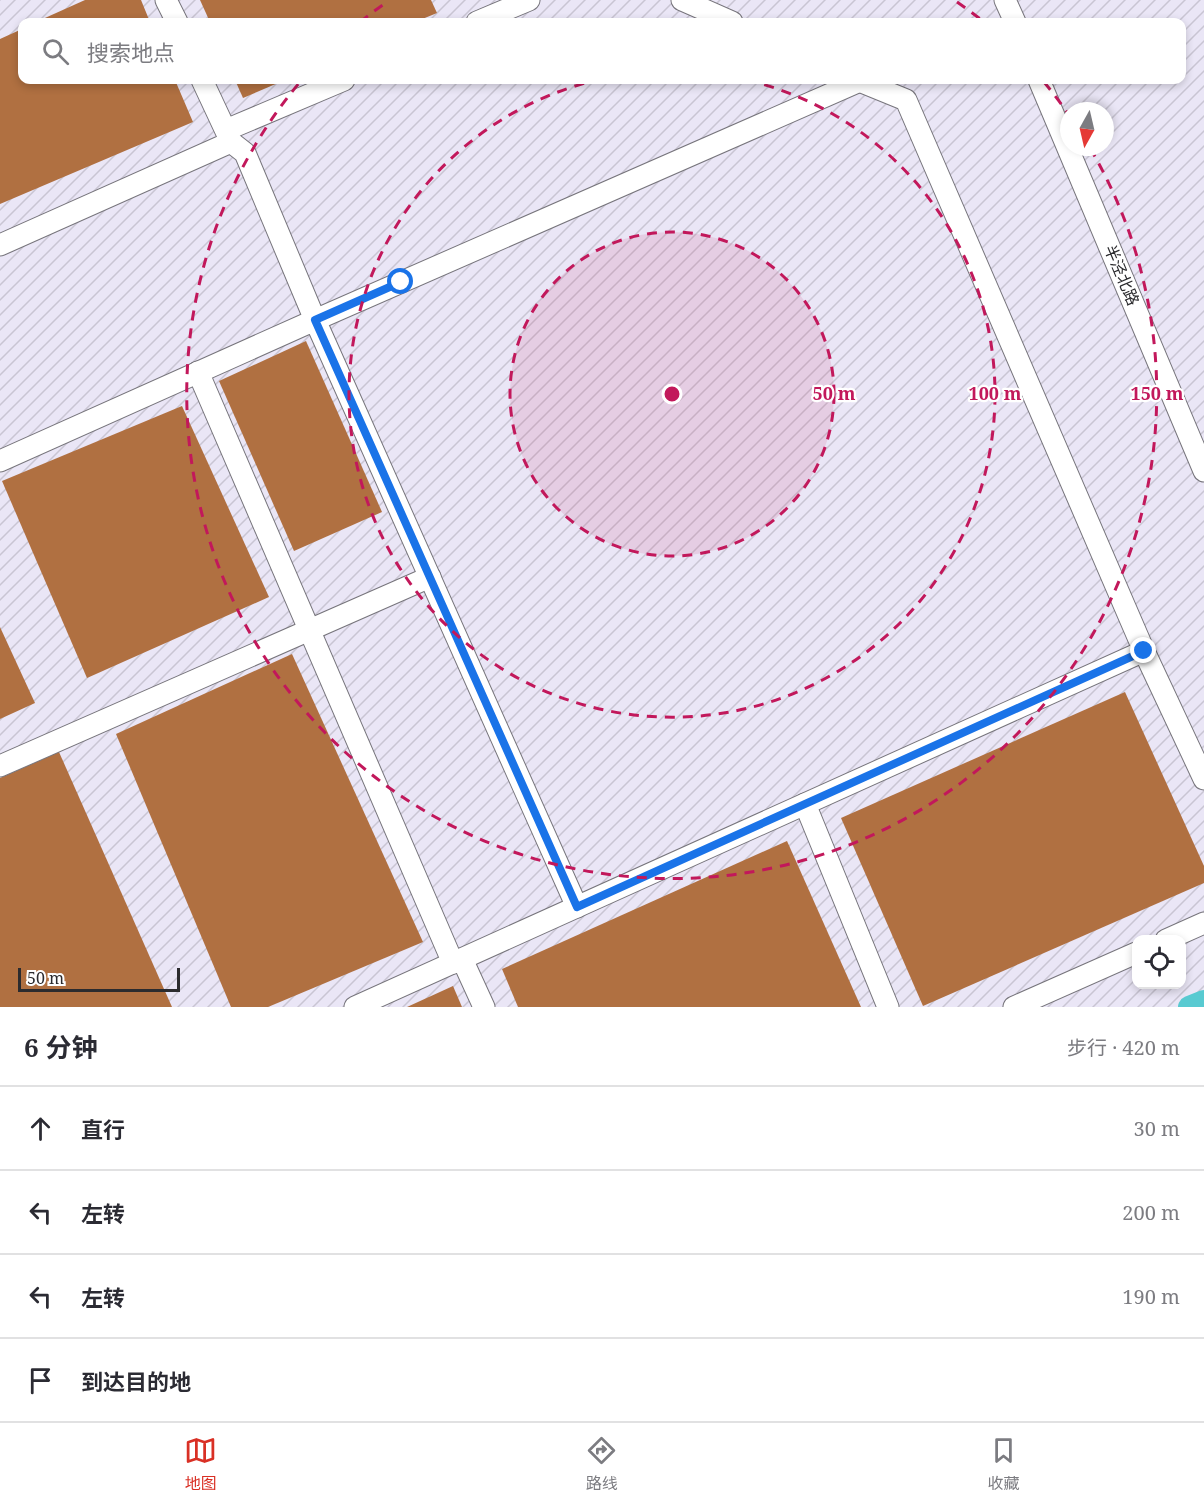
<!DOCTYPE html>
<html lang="zh">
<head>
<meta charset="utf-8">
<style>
	:root { --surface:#fff; --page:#f2f2f3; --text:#2b2b33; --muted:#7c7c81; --line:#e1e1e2; --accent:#d93025 }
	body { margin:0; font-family:"Noto Serif","Noto Sans SC",serif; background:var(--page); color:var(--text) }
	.controls { position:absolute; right:18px; bottom:18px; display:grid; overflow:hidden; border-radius:12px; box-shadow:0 3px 9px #0003 }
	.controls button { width:54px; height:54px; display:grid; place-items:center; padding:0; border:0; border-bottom:2px solid var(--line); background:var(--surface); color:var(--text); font:30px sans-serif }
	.compass { position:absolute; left:1060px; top:102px; width:54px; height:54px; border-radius:50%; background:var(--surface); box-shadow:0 3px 9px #0003; rotate:188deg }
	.scale { position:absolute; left:18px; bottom:15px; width:162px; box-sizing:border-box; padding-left:6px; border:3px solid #2b2b2e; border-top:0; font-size:16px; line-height:21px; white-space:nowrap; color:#2b2b2e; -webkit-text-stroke:4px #fff; paint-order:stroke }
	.stop { position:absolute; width:18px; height:18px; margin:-14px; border:4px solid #1a73e8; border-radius:50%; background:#fff }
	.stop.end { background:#1a73e8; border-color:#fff; box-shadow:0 2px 6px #0008 }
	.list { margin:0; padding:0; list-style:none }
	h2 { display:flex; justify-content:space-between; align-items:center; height:78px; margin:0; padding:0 24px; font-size:26px }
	h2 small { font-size:20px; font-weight:400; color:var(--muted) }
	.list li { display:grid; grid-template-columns:39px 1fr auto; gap:18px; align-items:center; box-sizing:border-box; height:84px; padding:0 24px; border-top:2px solid var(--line) }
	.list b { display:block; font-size:22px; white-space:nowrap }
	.list em { font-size:20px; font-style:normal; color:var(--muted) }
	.icon { flex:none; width:33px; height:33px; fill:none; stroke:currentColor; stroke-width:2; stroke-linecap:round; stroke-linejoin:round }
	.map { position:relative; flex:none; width:1204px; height:1007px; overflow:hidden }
	.search { position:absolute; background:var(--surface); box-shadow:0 3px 9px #0003; left:18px; right:18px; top:18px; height:66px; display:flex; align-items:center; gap:15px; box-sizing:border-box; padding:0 21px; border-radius:12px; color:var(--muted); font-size:22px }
	.sheet { height:414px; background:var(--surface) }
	nav { display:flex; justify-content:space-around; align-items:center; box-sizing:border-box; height:84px; border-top:2px solid var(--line); background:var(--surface); font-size:16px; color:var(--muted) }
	nav a { display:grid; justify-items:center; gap:3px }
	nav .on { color:var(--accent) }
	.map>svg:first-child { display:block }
	.industrial { fill:url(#industrial-furrows); fill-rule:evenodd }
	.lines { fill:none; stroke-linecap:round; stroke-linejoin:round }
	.canal { stroke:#58cad1; stroke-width:22 }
	.building { fill:#b07041 }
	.minor-casing { stroke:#77757c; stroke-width:23 }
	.minor { stroke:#fff; stroke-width:21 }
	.route { stroke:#1a73e8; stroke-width:8 }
	.ring { fill:none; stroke:#c2185b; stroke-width:3; stroke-dasharray:10 8 }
	.labels { text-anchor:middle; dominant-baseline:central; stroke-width:4.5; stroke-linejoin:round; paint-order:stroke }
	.street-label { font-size:16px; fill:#2b2b2e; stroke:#fff }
	.centre { fill:#c2185b; stroke:#fff; stroke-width:3 }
	.ring-label { font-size:18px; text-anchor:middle; font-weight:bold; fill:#c2185b; stroke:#fff; stroke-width:4.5; stroke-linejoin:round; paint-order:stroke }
</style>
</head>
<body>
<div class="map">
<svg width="1204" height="1007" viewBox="0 0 1204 1007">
	<defs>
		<pattern id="industrial-furrows" width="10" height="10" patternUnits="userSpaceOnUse" patternTransform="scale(1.5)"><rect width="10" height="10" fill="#eae6f6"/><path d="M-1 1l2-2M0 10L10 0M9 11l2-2" fill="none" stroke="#c9c5d3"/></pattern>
	</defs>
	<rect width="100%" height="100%" fill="#f6f4fd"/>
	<path class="industrial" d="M0 0H1204V1007H0ZM22 22H1182V80H22ZM1069 111H1105V147H1069ZM1136 940H1182V984H1136Z"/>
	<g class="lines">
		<path class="canal" d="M1189 1007 1204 1001"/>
	</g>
	<g class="building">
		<path d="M85 0H141L150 22H36Z"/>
		<path d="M200 0H431L437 13 415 22H210Z"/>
		<path d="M22 29V80H175L193 122 0 204V39Z"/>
		<path d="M235 80H285L243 98Z"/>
		<path d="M306 341 382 512 294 551 219 381Z"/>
		<path d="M182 406 269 597 87 678 2 481Z"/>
		<path d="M0 627 35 703 0 719Z"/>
		<path d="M292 654 423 942 268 1007H231L116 734Z"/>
		<path d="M1125 692 1204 866V883L923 1006 841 818Z"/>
		<path d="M59 752 172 1007H0V778Z"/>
		<path d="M787 841 861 1007H518L502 969Z"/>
		<path d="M453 986 462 1007H407Z"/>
	</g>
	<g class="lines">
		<g class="minor-casing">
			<g id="minor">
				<path d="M166 0 177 22"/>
				<path d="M682 0 732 22"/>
				<path d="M1005 0 1015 22"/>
				<path d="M477 22 529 0"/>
				<path d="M857 80 906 100 1144 651 1204 779"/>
				<path d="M1039 80 1204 471"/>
				<path d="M226 130 344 80"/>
				<path d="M231 142 245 153 315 320 860 81"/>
				<path d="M0 245 231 142 202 80"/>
				<path d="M198 372 453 963"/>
				<path d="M0 461 315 320 577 907"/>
				<path d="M0 766 430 577"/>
				<path d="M805 804 888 1007"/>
				<path d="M1166 940 1204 923"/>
				<path d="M462 959 484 1007"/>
				<path d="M355 1007 1144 651"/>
				<path d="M1014 1007 1136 953"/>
			</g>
		</g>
		<use href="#minor" class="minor"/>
	</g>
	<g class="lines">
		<path class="route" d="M401 282 315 320 577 907 1144 651"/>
	</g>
	<circle cx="672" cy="394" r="162" fill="#c2185b" fill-opacity=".12"/>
	<g class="ring">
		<circle cx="672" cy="394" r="162"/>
		<path d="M747 80A323 323 0 1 1 597 80"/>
		<path d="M360 22A485 485 0 0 1 387 2M957 2A485 485 0 0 1 984 22M1044 82A485 485 0 0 1 1067 112M1090 148A485 485 0 1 1 300 82"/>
	</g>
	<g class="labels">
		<g class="street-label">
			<text transform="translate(1122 275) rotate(67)">半泾北路</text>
		</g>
	</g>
	<circle cx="672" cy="394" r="9" class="centre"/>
	<g class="ring-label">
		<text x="834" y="400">50 m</text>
		<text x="995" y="400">100 m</text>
		<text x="1157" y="400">150 m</text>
	</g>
</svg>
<div class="controls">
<button><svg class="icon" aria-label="locate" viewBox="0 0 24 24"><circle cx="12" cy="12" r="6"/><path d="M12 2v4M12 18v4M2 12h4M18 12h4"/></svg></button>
</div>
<svg class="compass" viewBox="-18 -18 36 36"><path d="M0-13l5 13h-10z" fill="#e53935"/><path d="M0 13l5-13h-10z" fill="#7c7c81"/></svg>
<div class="scale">50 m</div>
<div class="stop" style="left:401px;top:282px"></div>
<div class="stop end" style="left:1144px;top:651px"></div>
<div class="search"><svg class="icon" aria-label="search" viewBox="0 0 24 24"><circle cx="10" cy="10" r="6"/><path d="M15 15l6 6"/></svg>搜索地点</div>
</div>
<section class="sheet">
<h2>6 分钟<small>步行 · 420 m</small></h2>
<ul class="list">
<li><svg class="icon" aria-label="ahead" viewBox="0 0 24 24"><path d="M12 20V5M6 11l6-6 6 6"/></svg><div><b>直行</b></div><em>30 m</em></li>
<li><svg class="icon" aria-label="left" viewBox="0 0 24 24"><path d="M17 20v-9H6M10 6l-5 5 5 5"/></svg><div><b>左转</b></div><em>200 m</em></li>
<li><svg class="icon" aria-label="left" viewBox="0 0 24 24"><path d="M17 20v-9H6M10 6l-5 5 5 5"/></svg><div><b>左转</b></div><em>190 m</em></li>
<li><svg class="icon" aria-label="arrive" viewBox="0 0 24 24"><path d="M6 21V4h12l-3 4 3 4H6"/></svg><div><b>到达目的地</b></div></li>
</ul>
</section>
<nav>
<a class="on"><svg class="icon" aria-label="map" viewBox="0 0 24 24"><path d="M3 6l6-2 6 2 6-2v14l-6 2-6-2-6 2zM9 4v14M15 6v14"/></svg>地图</a>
<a><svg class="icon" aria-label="directions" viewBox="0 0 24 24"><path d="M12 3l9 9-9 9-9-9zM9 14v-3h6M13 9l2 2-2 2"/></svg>路线</a>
<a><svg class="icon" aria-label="saved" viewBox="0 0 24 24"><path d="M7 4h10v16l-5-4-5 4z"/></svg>收藏</a>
</nav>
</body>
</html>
